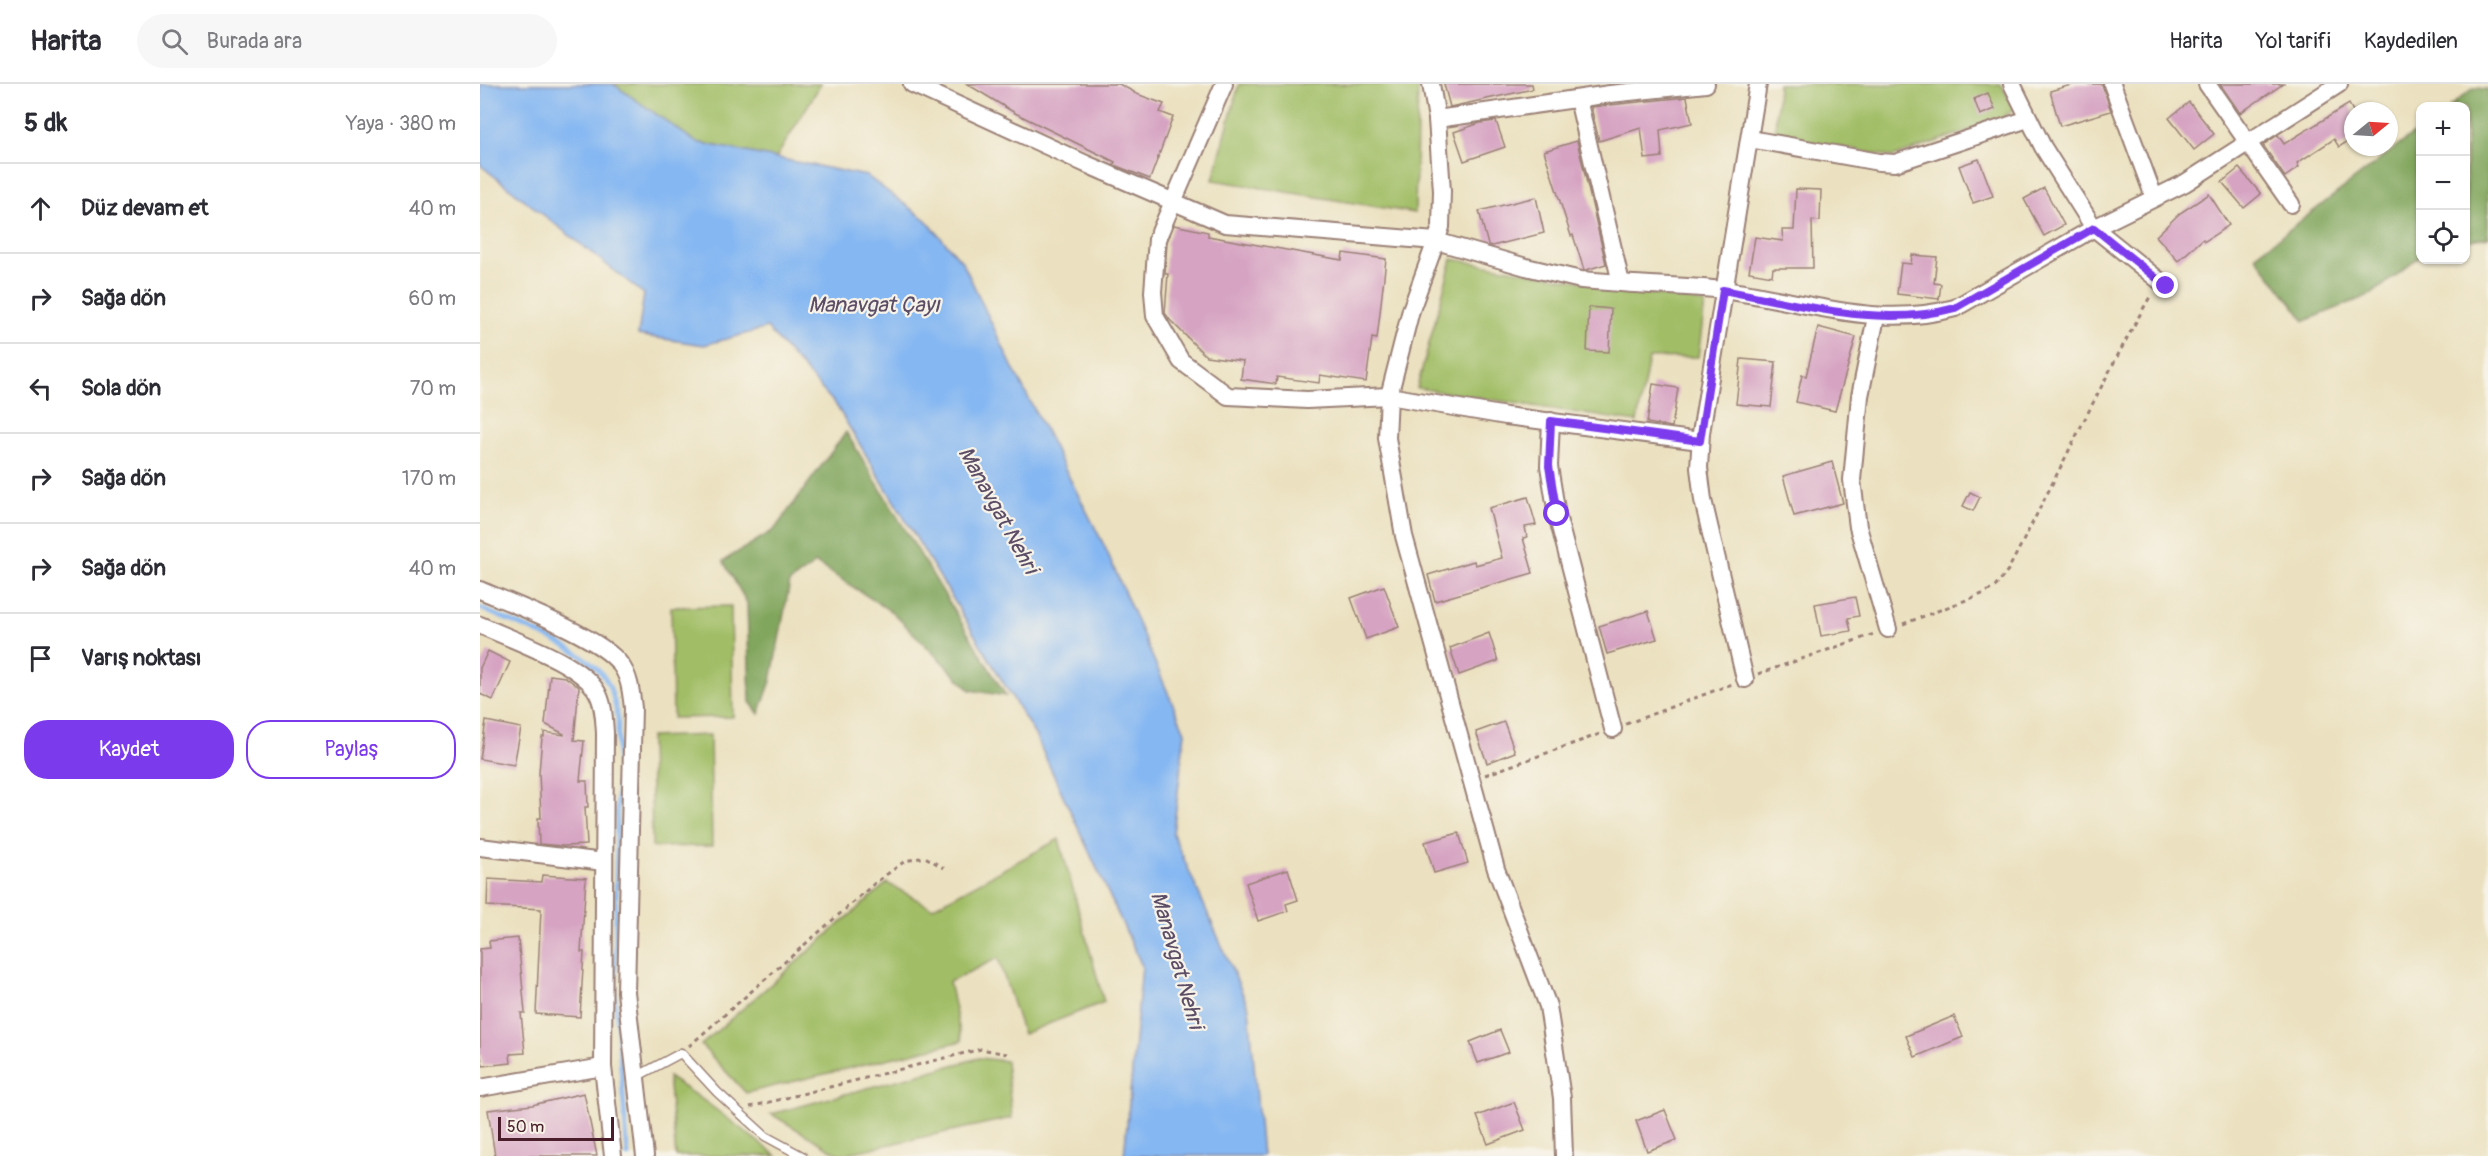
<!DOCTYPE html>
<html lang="tr">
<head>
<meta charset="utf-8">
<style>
	:root { --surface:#fff; --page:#f7f7f7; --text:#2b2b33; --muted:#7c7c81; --line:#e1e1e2; --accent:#7c3aed }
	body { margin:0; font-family:Pangolin,sans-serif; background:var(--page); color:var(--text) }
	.controls { position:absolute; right:18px; top:18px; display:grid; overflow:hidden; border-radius:12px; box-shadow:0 2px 4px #0004 }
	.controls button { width:54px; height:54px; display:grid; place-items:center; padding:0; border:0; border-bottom:2px solid var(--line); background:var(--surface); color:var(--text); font:30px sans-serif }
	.compass { position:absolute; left:1864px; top:18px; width:54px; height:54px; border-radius:50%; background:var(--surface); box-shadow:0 2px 4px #0004; rotate:72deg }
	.scale { position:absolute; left:18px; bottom:15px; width:116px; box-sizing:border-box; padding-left:6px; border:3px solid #4a1f2b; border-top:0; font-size:16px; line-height:21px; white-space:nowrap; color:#4a1f2b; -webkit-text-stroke:4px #f7f3e8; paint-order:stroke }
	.stop { position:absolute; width:18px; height:18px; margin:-14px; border:4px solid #7c3aed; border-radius:50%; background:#fff }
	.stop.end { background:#7c3aed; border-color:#fff; box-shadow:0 2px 6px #0008 }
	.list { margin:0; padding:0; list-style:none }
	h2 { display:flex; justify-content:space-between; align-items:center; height:78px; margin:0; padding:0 24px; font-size:26px }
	h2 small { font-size:20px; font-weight:400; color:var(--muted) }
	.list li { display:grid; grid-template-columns:39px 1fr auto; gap:18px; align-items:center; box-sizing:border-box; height:90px; padding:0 24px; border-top:2px solid var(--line) }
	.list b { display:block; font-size:22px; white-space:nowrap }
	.list em { font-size:20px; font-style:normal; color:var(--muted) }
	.actions { display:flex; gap:12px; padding:18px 24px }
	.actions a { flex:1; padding:14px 0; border:2px solid var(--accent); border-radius:24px; text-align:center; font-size:21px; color:var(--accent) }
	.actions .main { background:var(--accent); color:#fff }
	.icon { flex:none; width:33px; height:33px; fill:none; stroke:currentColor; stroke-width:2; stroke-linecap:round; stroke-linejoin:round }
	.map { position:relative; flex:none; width:2008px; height:1072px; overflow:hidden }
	header { display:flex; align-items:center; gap:36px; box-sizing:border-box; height:84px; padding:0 30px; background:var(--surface); border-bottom:2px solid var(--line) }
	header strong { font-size:28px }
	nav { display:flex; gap:33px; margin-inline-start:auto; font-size:21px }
	.search { width:420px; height:54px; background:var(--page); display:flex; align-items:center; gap:15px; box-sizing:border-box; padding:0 21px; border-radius:33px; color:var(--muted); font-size:22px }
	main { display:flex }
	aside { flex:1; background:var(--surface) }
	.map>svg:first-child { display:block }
	.green { fill:#a1be66; stroke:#766e48; stroke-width:1.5 }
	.forest { fill:#80a55b; stroke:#656243; stroke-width:1.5 }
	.water { fill:#85b7f2; stroke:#686b8e; stroke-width:1.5 }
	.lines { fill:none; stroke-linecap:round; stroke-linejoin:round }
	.stream { stroke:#85b7f2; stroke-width:4.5 }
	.building { fill:#d6a3c2 }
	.lane-casing { stroke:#9a8076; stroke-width:11 }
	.street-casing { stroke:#9a8076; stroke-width:20 }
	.path { stroke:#9a8076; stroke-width:3; stroke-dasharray:4.5 4.5; stroke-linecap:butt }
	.lane { stroke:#fff; stroke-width:8 }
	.street { stroke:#fff; stroke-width:16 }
	.route { stroke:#7c3aed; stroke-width:8 }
	.labels { text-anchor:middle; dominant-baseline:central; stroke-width:4.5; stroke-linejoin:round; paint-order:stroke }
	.water-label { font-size:22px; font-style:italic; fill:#5c4d67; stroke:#f7f3e8 }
</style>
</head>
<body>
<header>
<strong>Harita</strong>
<div class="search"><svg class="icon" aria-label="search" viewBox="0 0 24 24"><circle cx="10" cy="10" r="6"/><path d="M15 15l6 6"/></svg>Burada ara</div>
<nav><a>Harita</a><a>Yol tarifi</a><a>Kaydedilen</a></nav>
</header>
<main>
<aside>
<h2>5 dk<small>Yaya · 380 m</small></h2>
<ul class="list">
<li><svg class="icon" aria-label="ahead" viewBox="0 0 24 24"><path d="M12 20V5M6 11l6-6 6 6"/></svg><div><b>Düz devam et</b></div><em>40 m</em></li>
<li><svg class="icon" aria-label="right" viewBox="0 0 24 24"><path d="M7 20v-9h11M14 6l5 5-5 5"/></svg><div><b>Sağa dön</b></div><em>60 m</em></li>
<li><svg class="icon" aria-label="left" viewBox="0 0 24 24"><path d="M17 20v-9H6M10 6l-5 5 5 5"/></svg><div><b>Sola dön</b></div><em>70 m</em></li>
<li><svg class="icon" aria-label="right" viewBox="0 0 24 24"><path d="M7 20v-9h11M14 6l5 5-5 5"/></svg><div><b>Sağa dön</b></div><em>170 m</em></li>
<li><svg class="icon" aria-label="right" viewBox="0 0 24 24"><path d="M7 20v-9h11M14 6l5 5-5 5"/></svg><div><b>Sağa dön</b></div><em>40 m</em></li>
<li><svg class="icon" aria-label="arrive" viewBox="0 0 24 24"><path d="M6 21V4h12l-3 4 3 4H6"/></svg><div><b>Varış noktası</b></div></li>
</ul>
<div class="actions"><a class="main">Kaydet</a><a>Paylaş</a></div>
</aside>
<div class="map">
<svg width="2008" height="1072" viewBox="0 0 2008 1072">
	<rect width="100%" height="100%" fill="#f7f3e8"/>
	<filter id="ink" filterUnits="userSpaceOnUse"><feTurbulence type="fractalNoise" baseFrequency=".0167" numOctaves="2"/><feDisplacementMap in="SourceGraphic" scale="12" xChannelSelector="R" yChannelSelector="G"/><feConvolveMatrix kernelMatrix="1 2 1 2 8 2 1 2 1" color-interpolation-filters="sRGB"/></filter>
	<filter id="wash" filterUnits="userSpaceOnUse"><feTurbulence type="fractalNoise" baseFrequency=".008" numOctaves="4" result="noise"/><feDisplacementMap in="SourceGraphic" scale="24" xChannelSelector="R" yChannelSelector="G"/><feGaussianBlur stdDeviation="1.35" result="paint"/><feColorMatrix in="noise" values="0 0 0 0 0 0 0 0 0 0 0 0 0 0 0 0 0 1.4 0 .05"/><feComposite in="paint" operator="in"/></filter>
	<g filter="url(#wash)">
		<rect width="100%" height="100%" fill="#ebe1c0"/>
		<g class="green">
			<path d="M133 0H341L296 74 216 58Z"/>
			<path d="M759 0H938L935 129 733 96Z"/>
			<path d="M1298 0H1521L1534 25 1521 35 1413 73 1295 51Z"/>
			<path d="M972 175 1225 219 1218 273 1169 274 1157 338 937 304Z"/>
			<path d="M251 522 253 633 193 634 191 523Z"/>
			<path d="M230 651 232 762 172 763 170 653Z"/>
			<path d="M579 755 624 918 543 950 518 874 469 898 482 957 266 1009 221 961 407 799 452 824Z"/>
			<path d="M499 974 526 977 532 1034 360 1071 291 1030Z"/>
			<path d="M188 993 226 1018 297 1072H196Z"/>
		</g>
		<g class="forest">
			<path d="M1994 4 2008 5V153L1986 157V22H1970Z"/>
			<path d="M1940 45V173L1892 210 1825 237 1775 172Z"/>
			<path d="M366 348 526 612 490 606 412 528 336 479 310 498 291 597 279 630 270 618 267 519 243 477 294 446Z"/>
		</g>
		<path class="water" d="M0 0H133L216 58 387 92 446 136 483 179 532 282 625 463 705 648 693 750 769 924 782 1072H644L662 882 555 651 356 321 287 244 224 261 158 251 164 210 0 81Z"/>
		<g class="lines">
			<path class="stream" d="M0 524C34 540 102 562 124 593 133 606 135 621 138 636L135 911 148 1072"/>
		</g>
		<g id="blocks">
			<g class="building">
				<path d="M487 0H639L654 8V9L684 20 680 28 693 33 670 95 634 81 635 78 535 29Z"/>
				<path d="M964 0H1052L1053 5 970 23Z"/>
				<path d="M1595 0H1622L1631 27 1580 42 1570 7Z"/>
				<path d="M1740 0H1803L1760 29Z"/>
				<path d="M1508 9 1515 25 1500 31 1494 15Z"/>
				<path d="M1207 13 1212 39 1180 46 1182 73 1165 75 1161 44 1119 57 1111 23Z"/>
				<path d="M1709 18 1734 50 1714 66 1689 34Z"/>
				<path d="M1869 20 1873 27V54L1859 63 1854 55 1817 79 1819 83 1805 93 1783 61 1798 51 1804 60Z"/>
				<path d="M1016 37 1025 63 984 77 974 48 1000 39Z"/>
				<path d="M1097 57 1126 180 1106 186H1104L1093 151 1091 152 1064 67Z"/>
				<path d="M1499 75 1513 112 1493 119 1479 82Z"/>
				<path d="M1759 84 1781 110 1764 124 1742 98Z"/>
				<path d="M1564 104 1584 141 1564 152 1544 115Z"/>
				<path d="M1316 105 1341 106 1340 137 1332 136 1333 184H1293L1292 192 1269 188 1275 153 1303 157 1302 146H1314Z"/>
				<path d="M1729 110 1749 141 1725 157 1723 155 1698 177 1676 152 1700 129Z"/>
				<path d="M1056 113 1064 149 1012 162 1008 161 999 127Z"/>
				<path d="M694 141 728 148V152L862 176 863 169 906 175 897 255 892 254 886 298 840 291 839 299 797 293 796 300 761 295 763 277 726 272 690 236 685 229 688 190H685L687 158Z"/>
				<path d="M1432 171 1457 173 1454 199 1461 200 1459 215 1417 210 1421 179 1431 180Z"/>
				<path d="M1109 223 1131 225 1129 268 1107 267Z"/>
				<path d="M1338 243 1376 253 1355 327 1316 318 1322 291 1326 292Z"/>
				<path d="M1261 275 1296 278 1291 323 1256 320Z"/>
				<path d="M1173 300 1198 304 1192 343 1167 339Z"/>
				<path d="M1352 378 1363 419 1314 432 1303 392Z"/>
				<path d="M1490 408 1500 413 1493 427 1483 422Z"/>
				<path d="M1048 413 1056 441 1045 443 1047 453 1043 454 1053 489 955 517 948 491 994 477 995 481 1022 474 1009 424Z"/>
				<path d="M904 502 919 543 886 555 871 514Z"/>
				<path d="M1375 513 1379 532 1368 534 1371 547 1341 552 1335 520Z"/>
				<path d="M1168 527 1177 555 1127 570 1119 542Z"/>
				<path d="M1009 549 1018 577 979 591 970 564Z"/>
				<path d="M8 567 30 578 13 616 0 610V584Z"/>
				<path d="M70 591 85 593 99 603 94 656 104 657 100 697H107L108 723H105L107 761 83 762 59 760 58 734H61L59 689 62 653H64V648L84 651V650L65 640Z"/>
				<path d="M6 637 41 644 34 681 0 675Z"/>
				<path d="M1024 638 1035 668 1007 679 996 648Z"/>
				<path d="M979 749 988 779 954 789 945 758Z"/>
				<path d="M808 785 818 816 806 820 808 827 778 837 766 799Z"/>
				<path d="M62 791 106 794 101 868H104L100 933 56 930 61 825 7 822 8 795 61 798Z"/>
				<path d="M38 854 45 929H41L45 969 30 970 31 979 3 982 0 968V865L10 864 9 857Z"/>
				<path d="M1474 932 1483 953 1435 973 1426 952Z"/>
				<path d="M1020 946 1029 968 998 979 990 958Z"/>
				<path d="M104 1009 117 1072H15L8 1026 52 1021Z"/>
				<path d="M1034 1018 1045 1046 1008 1060 997 1032Z"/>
				<path d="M1185 1026 1197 1056 1167 1067 1156 1037Z"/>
			</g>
		</g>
	</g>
	<g filter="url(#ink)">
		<use href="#blocks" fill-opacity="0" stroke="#9a8076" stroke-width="1.5"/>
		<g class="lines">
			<g class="lane-casing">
				<path id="lane" d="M156 993 201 969 237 1008 285 1052 322 1072"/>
			</g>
			<g class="street-casing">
				<g id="street">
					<path d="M432 0 606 80 745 140 956 157 1046 183 1101 196 1141 199 1098 15"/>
					<path d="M744 0 677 155 673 208 675 232 701 277 748 312 827 316 909 312 1026 332 1220 357"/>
					<path d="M951 0 957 35 962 107 961 143 931 226 909 312 907 354 924 452 1016 785 1068 922 1082 1014 1084 1072"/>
					<path d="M1532 0 1563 63 1614 144 1686 202"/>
					<path d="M1632 0 1674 113"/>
					<path d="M1727 0 1811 120"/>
					<path d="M957 35 1130 10 1226 0"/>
					<path d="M1270 55 1399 78 1415 79 1548 35"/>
					<path d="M1141 199C1175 202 1209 202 1243 206 1323 216 1395 246 1475 224L1614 144 1705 99 1859 0"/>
					<path d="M1396 233 1380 312 1372 396 1378 443 1408 545"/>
					<path d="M1071 337 1069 382 1077 431 1133 645"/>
					<path d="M0 506C33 520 121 553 140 580 150 593 151 608 153 624L146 908 165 1072"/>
					<path d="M0 541C32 556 100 578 117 608 124 620 124 636 125 649L123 983 133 1072"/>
					<path d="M1265 595 1223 416 1219 384 1221 349 1278 0"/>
					<path d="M0 763 124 778"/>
					<path d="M0 1004 123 983"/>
				</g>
			</g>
			<g class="path">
				<path d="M1423 540 1505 509 1516 502 1528 486C1576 395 1620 300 1671 211"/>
				<path d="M1278 590 1394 550"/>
				<path d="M1146 640 1252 600"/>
				<path d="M1005 691 1120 650"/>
				<path d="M209 962 395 799 425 777 445 773 464 784"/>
				<path d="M270 1023 501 965 527 970"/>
			</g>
			<use href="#lane" class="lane"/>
			<use href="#street" class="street"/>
		</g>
	</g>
	<g class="lines" filter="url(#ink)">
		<path class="route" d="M1077 430 1069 382 1071 337 1220 357 1243 206C1319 220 1399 245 1475 224L1614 144 1686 202"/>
	</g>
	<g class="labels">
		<g class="water-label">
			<text x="394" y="221">Manavgat Çayı</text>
			<text transform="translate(518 426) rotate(61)">Manavgat Nehri</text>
			<text transform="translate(697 876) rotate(74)">Manavgat Nehri</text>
		</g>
	</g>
</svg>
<div class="controls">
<button>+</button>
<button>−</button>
<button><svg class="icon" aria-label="locate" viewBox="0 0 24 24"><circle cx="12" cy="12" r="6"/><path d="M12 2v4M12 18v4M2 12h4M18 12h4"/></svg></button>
</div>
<svg class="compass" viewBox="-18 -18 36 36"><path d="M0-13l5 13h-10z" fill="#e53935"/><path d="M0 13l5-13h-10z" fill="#7c7c81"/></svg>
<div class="scale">50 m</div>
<div class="stop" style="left:1077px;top:430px"></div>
<div class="stop end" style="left:1686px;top:202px"></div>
</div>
</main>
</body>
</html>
